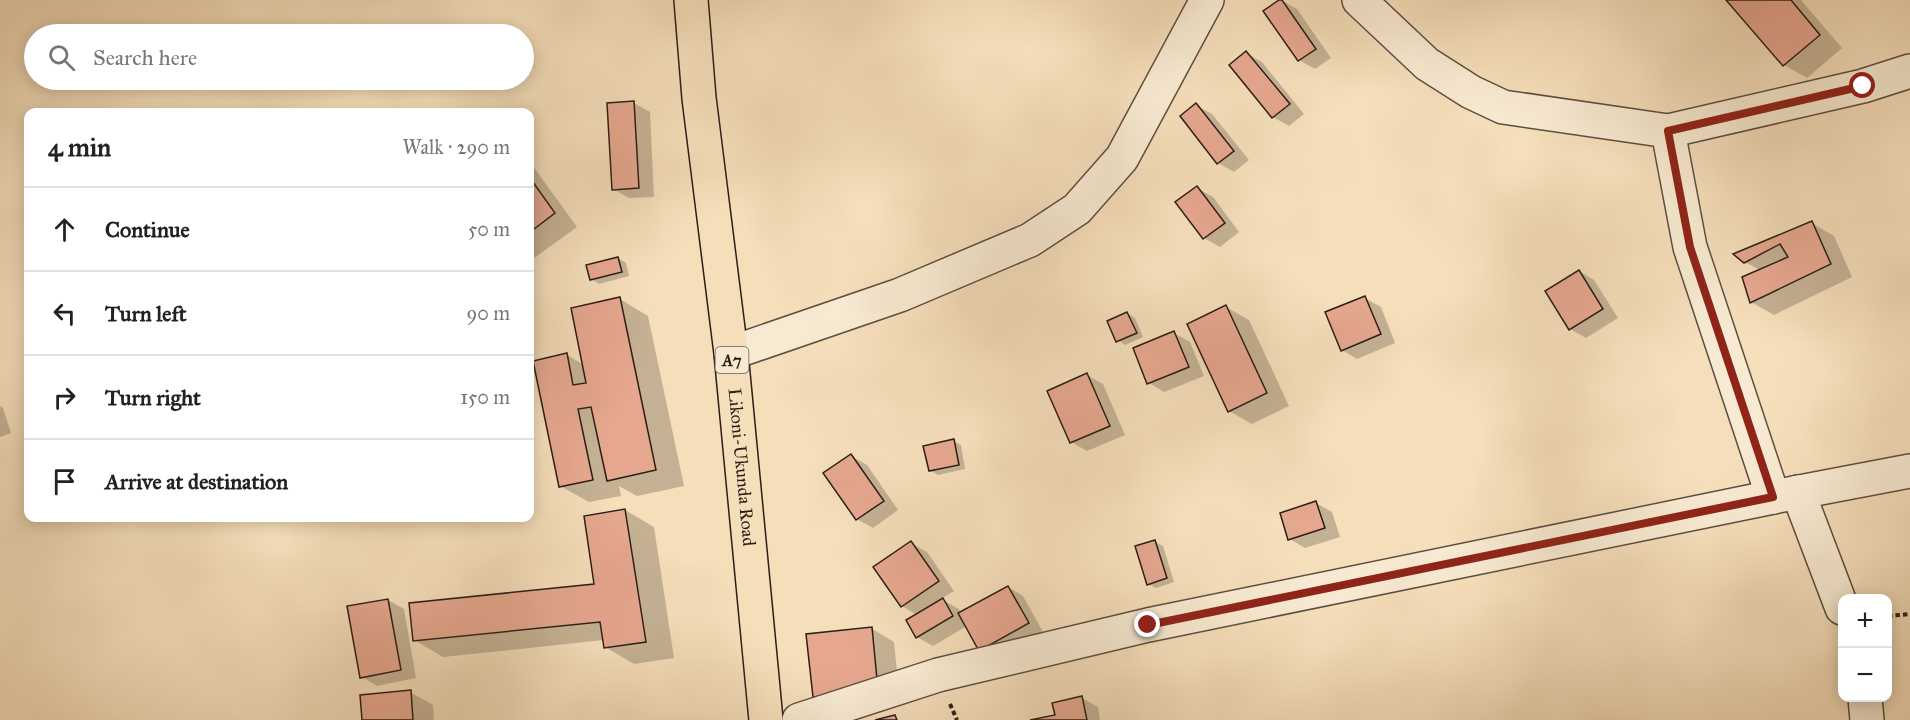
<!DOCTYPE html>
<html lang="en">
<head>
<meta charset="utf-8">
<style>
	:root { --surface:#fff; --page:#f2f2f2; --text:#222; --muted:#767676; --line:#e0e0e0 }
	body { margin:0; font-family:"IM FELL Great Primer",serif; background:var(--page); color:var(--text) }
	.controls { position:absolute; right:18px; bottom:18px; display:grid; overflow:hidden; border-radius:12px; box-shadow:0 3px 15px #0003 }
	.controls button { width:54px; height:54px; display:grid; place-items:center; padding:0; border:0; border-bottom:2px solid var(--line); background:var(--surface); color:var(--text); font:30px sans-serif }
	.stop { position:absolute; width:18px; height:18px; margin:-14px; border:4px solid #8f2418; border-radius:50%; background:#fff }
	.stop.end { background:#8f2418; border-color:#fff; box-shadow:0 2px 6px #0008 }
	.list { margin:0; padding:0; list-style:none }
	h2 { display:flex; justify-content:space-between; align-items:center; height:78px; margin:0; padding:0 24px; font-size:26px }
	h2 small { font-size:20px; font-weight:400; color:var(--muted) }
	.list li { display:grid; grid-template-columns:39px 1fr auto; gap:18px; align-items:center; box-sizing:border-box; height:84px; padding:0 24px; border-top:2px solid var(--line) }
	.list b { display:block; font-size:22px; white-space:nowrap }
	.list em { font-size:20px; font-style:normal; color:var(--muted) }
	.icon { flex:none; width:33px; height:33px; fill:none; stroke:currentColor; stroke-width:2; stroke-linecap:round; stroke-linejoin:round }
	.map { position:relative; flex:none; width:1910px; height:720px; overflow:hidden }
	.search { position:absolute; background:var(--surface); box-shadow:0 3px 15px #0003; left:24px; top:24px; width:510px; height:66px; display:flex; align-items:center; gap:15px; box-sizing:border-box; padding:0 21px; border-radius:33px; color:var(--muted); font-size:22px }
	.panel { position:absolute; background:var(--surface); box-shadow:0 3px 15px #0003; left:24px; top:108px; width:510px; height:414px; border-radius:12px }
	.map>svg:first-child { display:block }
	.shadow { fill:#0003 }
	.building { fill:#e6a78f; stroke:#2b1e17; stroke-width:1.5 }
	.lines { fill:none; stroke-linecap:round; stroke-linejoin:round }
	.minor-casing { stroke:#5e4e40; stroke-width:36 }
	.highway-casing { stroke:#2b1e17; stroke-width:36 }
	.path { stroke:#2b1e17; stroke-width:4; stroke-dasharray:4.5 3; stroke-linecap:butt }
	.minor { stroke:#f8ead2; stroke-width:33 }
	.highway { stroke:#f5deba; stroke-width:33 }
	.route { stroke:#8f2418; stroke-width:8 }
	.labels { text-anchor:middle; dominant-baseline:central; stroke-width:4.5; stroke-linejoin:round; paint-order:stroke }
	.shield { fill:#f8ead2; stroke:#685b4f; stroke-width:1.5 }
	.shield-label { font-size:16px; font-weight:bold; fill:#2b1e17 }
	.street-label { font-size:18px; fill:#2b1e17; stroke:#f8ead2 }
</style>
</head>
<body>
<div class="map">
<svg width="1910" height="720" viewBox="0 0 1910 720">
	<rect width="100%" height="100%" fill="#f5deba"/>
	<filter id="stains"><feTurbulence type="fractalNoise" baseFrequency=".00333" numOctaves="4"/><feColorMatrix values="0 0 0 0 .2 0 0 0 0 .09 0 0 0 0 .02 0 0 0 .5 -.17"/></filter>
	<radialGradient id="worn" r=".72"><stop offset=".6" stop-color="#630" stop-opacity="0"/><stop offset="1" stop-color="#630" stop-opacity=".3"/></radialGradient>
	<g class="shadow">
		<path d="M1281 0 1297 9 1331 58 1315 69 1299 60Z"/>
		<path d="M1728 0H1801L1842 48 1807 78 1784 65Z"/>
		<path d="M1246 53 1262 62 1304 114 1289 126 1273 117Z"/>
		<path d="M634 103 650 112 654 197 629 198 613 189Z"/>
		<path d="M1196 105 1212 114 1249 160 1234 172 1218 163Z"/>
		<path d="M530 162 577 227 530 261Z"/>
		<path d="M1197 188 1213 197 1239 232 1220 247 1204 238Z"/>
		<path d="M1812 223 1834 236 1852 277 1774 315 1751 302 1760 270 1745 262Z"/>
		<path d="M618 258 626 263 629 276 599 284 591 279Z"/>
		<path d="M1579 271 1594 280 1618 318 1586 338 1570 329Z"/>
		<path d="M1365 298 1381 307 1395 343 1357 359 1342 350Z"/>
		<path d="M620 299 648 316 684 486 637 496 619 486 621 496 589 502 560 486 567 355 584 365Z"/>
		<path d="M1226 307 1249 320 1289 406 1252 424 1229 411Z"/>
		<path d="M1127 313 1135 318 1143 337 1125 345 1118 340Z"/>
		<path d="M1174 333 1190 342 1204 376 1164 392 1149 383Z"/>
		<path d="M1087 375 1103 384 1125 435 1087 451 1071 442Z"/>
		<path d="M0 406 3 408 11 433 0 437Z"/>
		<path d="M953 441 961 445 965 469 938 475 930 470Z"/>
		<path d="M851 456 867 465 898 510 873 528 857 519Z"/>
		<path d="M1316 503 1332 512 1340 537 1305 548 1290 539Z"/>
		<path d="M625 510 654 527 674 658 634 664 605 647 604 640 443 657 414 640 596 585Z"/>
		<path d="M1155 542 1163 546 1174 582 1156 588 1148 584Z"/>
		<path d="M911 543 927 552 954 591 941 599 959 609 961 614 1008 587 1023 596 1043 632 996 659 967 626 933 646 917 637V615L902 606Z"/>
		<path d="M388 600 404 609 416 678 377 686 362 677Z"/>
		<path d="M871 628 894 642 900 702 837 709 814 696Z"/>
		<path d="M410 692 433 705 434 720H363Z"/>
		<path d="M1082 698 1098 707 1100 720H1037L1056 716Z"/>
	</g>
	<g class="building">
		<path d="M1279 0H1282L1316 49 1298 61 1263 11Z"/>
		<path d="M1726 0H1791L1820 35 1783 66Z"/>
		<path d="M1246 51 1290 104 1272 118 1229 65Z"/>
		<path d="M634 101 639 188 612 190 607 103Z"/>
		<path d="M1196 103 1234 151 1217 164 1180 116Z"/>
		<path d="M530 178 555 213 530 232Z"/>
		<path d="M1197 186 1225 223 1203 239 1175 202Z"/>
		<path d="M1812 221 1831 264 1750 303 1742 277 1788 257 1780 244 1744 263 1733 254Z"/>
		<path d="M618 257 622 272 590 280 586 265Z"/>
		<path d="M1579 270 1603 309 1569 330 1545 291Z"/>
		<path d="M1365 296 1381 334 1341 351 1325 312Z"/>
		<path d="M620 297 656 470 607 481 591 407 578 409 593 480 559 487 533 361 567 353 573 385 586 383 571 308Z"/>
		<path d="M1226 305 1267 393 1228 412 1187 324Z"/>
		<path d="M1127 312 1137 333 1116 342 1107 321Z"/>
		<path d="M1174 331 1189 367 1147 384 1133 348Z"/>
		<path d="M1087 373 1110 426 1070 443 1047 391Z"/>
		<path d="M954 439 959 465 929 471 923 446Z"/>
		<path d="M851 454 884 501 856 520 823 473Z"/>
		<path d="M1316 501 1325 528 1288 540 1280 513Z"/>
		<path d="M625 509 646 642 604 648 600 622 413 641 409 603 594 584 584 516Z"/>
		<path d="M1155 540 1167 578 1147 585 1135 546Z"/>
		<path d="M911 541 939 581 901 607 873 567Z"/>
		<path d="M1008 586 1029 623 979 651 958 613Z"/>
		<path d="M943 598 953 616 916 638 906 620Z"/>
		<path d="M388 599 401 670 360 678 347 606Z"/>
		<path d="M872 627 878 690 813 697 806 634Z"/>
		<path d="M411 690 413 720H362L360 695Z"/>
		<path d="M1082 696 1087 720H1030L1055 715 1052 703Z"/>
		<path d="M895 715 897 720H875Z"/>
	</g>
	<g class="lines">
		<g class="minor-casing">
			<g id="minor">
				<path d="M1359 0 1427 64 1471 92 1503 107 1668 131 1690 247 1773 497"/>
				<path d="M1668 131 1863 86 1910 71"/>
				<path d="M731 353 900 295 1030 240 1077 209 1122 158 1207 0"/>
				<path d="M1798 492 1842 608"/>
				<path d="M1865 698 1867 720"/>
				<path d="M799 720 938 675 1148 625 1773 497 1910 471"/>
			</g>
		</g>
		<g class="highway-casing">
			<g id="highway">
				<path id="s1" d="M691 0 699 98 731 353 766 720"/>
			</g>
		</g>
		<g class="path">
			<path d="M1888 616 1910 614"/>
			<path d="M950 704 957 720"/>
		</g>
		<use href="#minor" class="minor"/>
		<use href="#highway" class="highway"/>
	</g>
	<g class="lines">
		<path class="route" d="M1148 625 1773 497 1690 247 1668 131 1863 86"/>
	</g>
	<g class="labels">
		<rect class="shield" x="715.5" y="347" width="33" height="26" rx="4.5"/>
		<g class="shield-label">
			<text x="732" y="360">A7</text>
		</g>
		<g class="street-label">
			<text stroke="none"><textPath href="#s1" startOffset="470">Likoni-Ukunda Road</textPath></text>
		</g>
	</g>
	<rect width="100%" height="100%" filter="url(#stains)"/>
	<rect width="100%" height="100%" fill="url(#worn)"/>
</svg>
<div class="controls">
<button>+</button>
<button>−</button>
</div>
<div class="stop" style="left:1863px;top:86px"></div>
<div class="stop end" style="left:1148px;top:625px"></div>
<div class="search"><svg class="icon" aria-label="search" viewBox="0 0 24 24"><circle cx="10" cy="10" r="6"/><path d="M15 15l6 6"/></svg>Search here</div>
<section class="panel">
<h2>4 min<small>Walk · 290 m</small></h2>
<ul class="list">
<li><svg class="icon" aria-label="ahead" viewBox="0 0 24 24"><path d="M12 20V5M6 11l6-6 6 6"/></svg><div><b>Continue</b></div><em>50 m</em></li>
<li><svg class="icon" aria-label="left" viewBox="0 0 24 24"><path d="M17 20v-9H6M10 6l-5 5 5 5"/></svg><div><b>Turn left</b></div><em>90 m</em></li>
<li><svg class="icon" aria-label="right" viewBox="0 0 24 24"><path d="M7 20v-9h11M14 6l5 5-5 5"/></svg><div><b>Turn right</b></div><em>150 m</em></li>
<li><svg class="icon" aria-label="arrive" viewBox="0 0 24 24"><path d="M6 21V4h12l-3 4 3 4H6"/></svg><div><b>Arrive at destination</b></div></li>
</ul>
</section>
</div>
</body>
</html>
